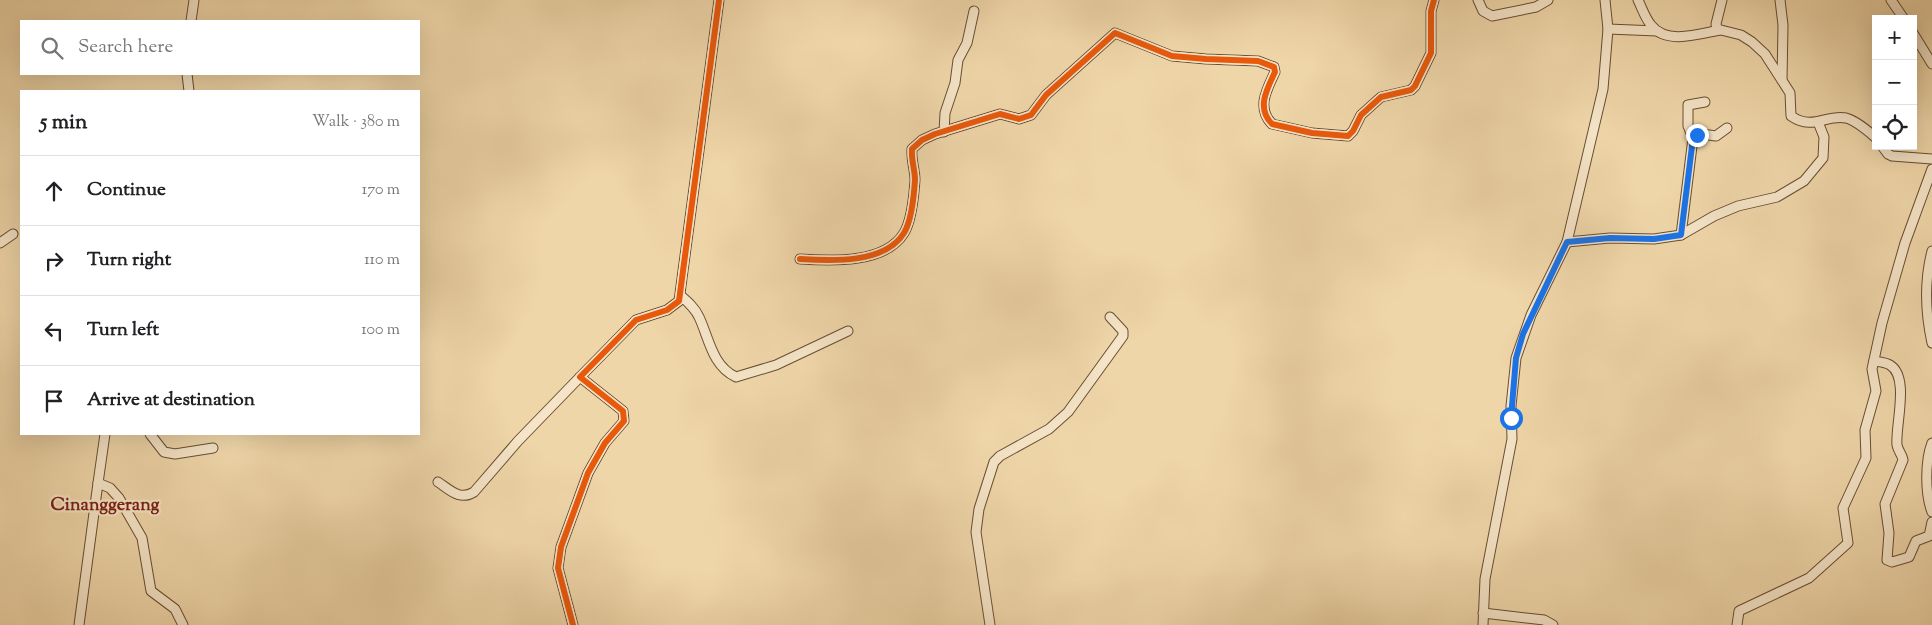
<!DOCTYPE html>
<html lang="en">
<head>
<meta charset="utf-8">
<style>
	:root { --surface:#fff; --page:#f2f2f2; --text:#202124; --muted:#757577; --line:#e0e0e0 }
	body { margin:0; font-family:"Sorts Mill Goudy",serif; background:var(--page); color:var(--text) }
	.controls { position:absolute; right:15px; top:15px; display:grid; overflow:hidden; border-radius:0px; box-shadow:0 5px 20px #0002 }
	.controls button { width:45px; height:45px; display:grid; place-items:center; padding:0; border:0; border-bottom:1px solid var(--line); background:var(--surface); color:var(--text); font:25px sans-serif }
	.stop { position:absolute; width:15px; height:15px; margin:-11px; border:4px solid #1a73e8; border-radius:50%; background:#fff }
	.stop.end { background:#1a73e8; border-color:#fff; box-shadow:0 1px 5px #0008 }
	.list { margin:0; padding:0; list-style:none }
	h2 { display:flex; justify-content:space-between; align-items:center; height:65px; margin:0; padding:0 20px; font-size:21px }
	h2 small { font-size:16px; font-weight:400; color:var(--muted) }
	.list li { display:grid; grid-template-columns:32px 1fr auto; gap:15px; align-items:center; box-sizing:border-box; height:70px; padding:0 20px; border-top:1px solid var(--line) }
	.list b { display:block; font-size:19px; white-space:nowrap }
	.list em { font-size:16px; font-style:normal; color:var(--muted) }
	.icon { flex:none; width:28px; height:28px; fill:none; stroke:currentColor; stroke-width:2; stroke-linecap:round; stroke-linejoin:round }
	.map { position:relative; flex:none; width:1932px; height:625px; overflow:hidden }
	.search { position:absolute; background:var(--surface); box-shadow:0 5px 20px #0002; left:20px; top:20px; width:400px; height:55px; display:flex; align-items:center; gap:12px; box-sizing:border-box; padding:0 18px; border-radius:0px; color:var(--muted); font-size:19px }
	.panel { position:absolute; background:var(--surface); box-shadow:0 5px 20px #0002; left:20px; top:90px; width:400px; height:345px; border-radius:0px }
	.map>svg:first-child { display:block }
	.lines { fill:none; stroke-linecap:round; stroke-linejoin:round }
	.street-casing { stroke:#684e33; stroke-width:11 }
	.street { stroke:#f5e4c7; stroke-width:9 }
	.cycleway-casing { stroke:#f5e4c7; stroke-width:9 }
	.cycleway { stroke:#e8590c; stroke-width:6 }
	.route { stroke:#1a73e8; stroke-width:6 }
	.labels { text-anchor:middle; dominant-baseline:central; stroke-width:4.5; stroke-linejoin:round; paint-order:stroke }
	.quarter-label { font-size:18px; font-weight:bold; fill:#7a1f14; stroke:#f5e4c7 }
</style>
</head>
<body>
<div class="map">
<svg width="1932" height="625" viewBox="0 0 1932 625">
	<rect width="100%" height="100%" fill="#efd6a9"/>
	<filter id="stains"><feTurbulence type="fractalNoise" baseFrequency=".004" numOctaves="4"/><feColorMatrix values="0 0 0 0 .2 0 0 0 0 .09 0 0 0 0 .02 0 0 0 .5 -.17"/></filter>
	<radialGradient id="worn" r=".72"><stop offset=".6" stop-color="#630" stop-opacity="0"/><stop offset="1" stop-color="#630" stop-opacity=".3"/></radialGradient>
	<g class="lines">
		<g class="street-casing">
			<g id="street">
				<path d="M1478 0 1483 11 1492 16 1536 7 1548 0"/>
				<path d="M1638 0C1642 8 1645 18 1651 25 1666 45 1699 34 1720 30"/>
				<path d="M1722 0 1716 24 1717 29 1741 35 1752 42 1765 54 1790 93 1791 116C1813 131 1826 114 1846 118 1857 121 1868 131 1876 138"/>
				<path d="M1780 0 1783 25 1782 80"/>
				<path d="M1891 0 1904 19"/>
				<path d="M191 21 194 0"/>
				<path d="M1608 29 1657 31"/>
				<path d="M1913 33 1932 64"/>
				<path d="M187 74 189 91"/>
				<path d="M944 132 945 113 955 83 958 60 967 43 974 11"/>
				<path d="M1693 138 1688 126V105L1705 102"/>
				<path d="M1882 146 1888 154 1892 156 1932 159"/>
				<path d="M1681 235 1714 216 1738 206 1777 197 1804 181 1823 158 1824 137 1818 122"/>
				<path d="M1567 242 1610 238 1654 239 1681 235 1693 138 1702 134 1716 136 1727 128"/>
				<path d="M0 243 13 234"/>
				<path d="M1932 251C1924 282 1925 311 1932 343"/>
				<path d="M800 259C831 261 885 264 904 233 912 220 914 195 915 180 915 170 911 160 912 149L922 140 935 134 1000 114 1019 119 1031 115 1046 95 1115 33 1172 56 1206 59 1258 61 1274 67 1275 72C1267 89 1256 108 1272 124L1312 133 1348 136 1353 131 1361 115 1381 97 1411 90 1415 86 1431 53V11L1434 0"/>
				<path d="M681 296C688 302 695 308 699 317 709 338 712 366 736 377L776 365 848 331"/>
				<path d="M1874 361C1879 362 1885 362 1890 365 1910 377 1895 426 1897 445 1898 451 1902 454 1903 460L1885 504 1889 533 1887 560 1892 562 1909 557 1916 541 1929 536 1932 522"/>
				<path d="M150 434 164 452 175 454 213 448"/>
				<path d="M1932 443C1925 461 1925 494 1932 512"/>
				<path d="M438 482C450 490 460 501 474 492L518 441 580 377"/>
				<path d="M98 483 105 434"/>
				<path d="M1483 613 1544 620 1553 625"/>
				<path d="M79 625 98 483 110 488 119 498 142 538 151 591 175 609 183 625"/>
				<path d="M573 625 558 568 561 547 588 473 605 443 624 421 623 411 580 377 636 320 667 310 679 301 719 0"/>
				<path d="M990 625 976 532 979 509 994 462 1000 456 1049 429 1068 412 1123 336V331L1110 317"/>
				<path d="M1483 625 1485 579 1512 439 1511 406 1516 358 1531 315 1567 242 1603 89 1608 29 1605 0"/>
				<path d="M1737 625 1739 611 1809 578 1848 543 1843 508 1866 458 1865 430 1876 391 1872 369 1882 323 1905 243 1932 169"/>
			</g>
		</g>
		<use href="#street" class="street"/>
		<g class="cycleway-casing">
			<g id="cycleway">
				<path d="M800 259C831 261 885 264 904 233 912 220 914 195 915 180 915 170 911 160 912 149L922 140 935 134 1000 114 1019 119 1031 115 1046 95 1115 33 1172 56 1206 59 1258 61 1274 67 1275 72C1267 89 1256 108 1272 124L1312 133 1348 136 1353 131 1361 115 1381 97 1411 90 1415 86 1431 53V11L1434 0"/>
				<path d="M573 625 558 568 561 547 588 473 605 443 624 421 623 411 580 377 636 320 667 310 679 301 719 0"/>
			</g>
		</g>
		<use href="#cycleway" class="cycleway"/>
	</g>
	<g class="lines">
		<path class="route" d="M1511 418 1516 358 1523 334 1567 242 1610 238 1654 239 1681 235 1693 138 1697 135"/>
	</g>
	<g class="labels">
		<g class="quarter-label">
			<text x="105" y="506">Cinanggerang</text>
		</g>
	</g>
	<rect width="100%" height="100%" filter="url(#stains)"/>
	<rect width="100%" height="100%" fill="url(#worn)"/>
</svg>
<div class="controls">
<button>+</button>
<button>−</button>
<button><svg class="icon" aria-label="locate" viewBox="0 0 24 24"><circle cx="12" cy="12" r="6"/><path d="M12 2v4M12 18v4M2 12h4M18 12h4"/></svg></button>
</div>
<div class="stop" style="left:1511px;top:418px"></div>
<div class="stop end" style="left:1697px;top:135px"></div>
<div class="search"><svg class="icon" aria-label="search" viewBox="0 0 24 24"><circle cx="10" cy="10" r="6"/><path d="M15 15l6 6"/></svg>Search here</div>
<section class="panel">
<h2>5 min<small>Walk · 380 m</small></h2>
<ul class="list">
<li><svg class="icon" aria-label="ahead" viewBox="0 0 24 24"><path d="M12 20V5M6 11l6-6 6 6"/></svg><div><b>Continue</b></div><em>170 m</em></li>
<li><svg class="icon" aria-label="right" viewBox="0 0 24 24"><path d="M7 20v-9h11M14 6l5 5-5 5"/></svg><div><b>Turn right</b></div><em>110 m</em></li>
<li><svg class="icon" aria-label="left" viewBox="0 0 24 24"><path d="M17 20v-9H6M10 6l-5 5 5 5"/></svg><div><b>Turn left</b></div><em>100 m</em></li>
<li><svg class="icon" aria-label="arrive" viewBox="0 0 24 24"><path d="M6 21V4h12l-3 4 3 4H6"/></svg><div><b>Arrive at destination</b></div></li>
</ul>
</section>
</div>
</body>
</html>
